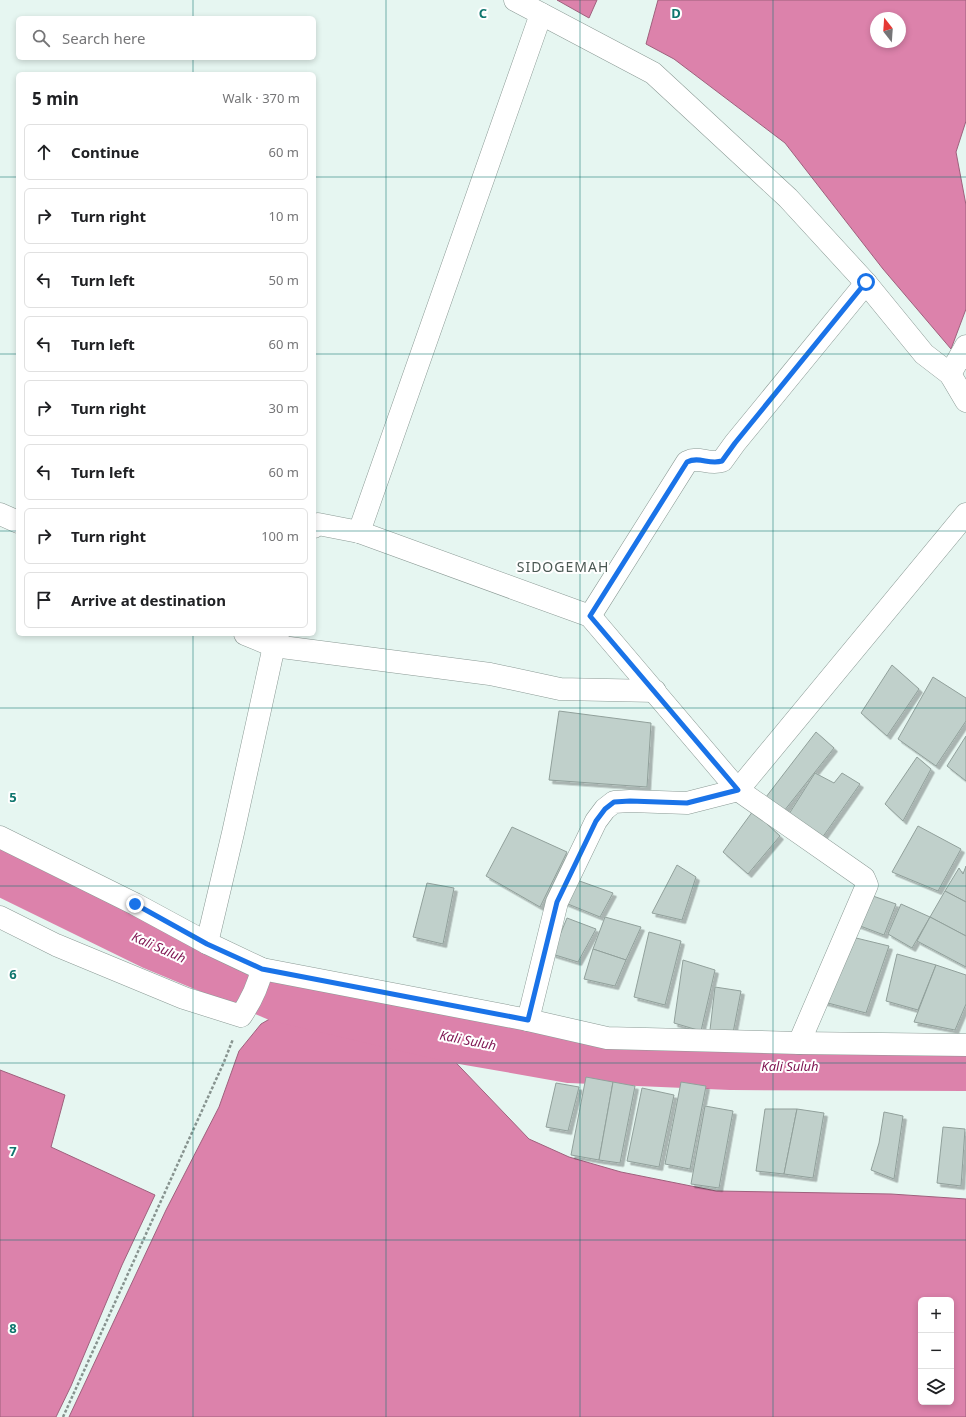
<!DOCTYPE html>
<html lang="en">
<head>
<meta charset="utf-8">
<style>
	:root { --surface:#fff; --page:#f6f6f6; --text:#202124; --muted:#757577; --line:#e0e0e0 }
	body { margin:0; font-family:"Noto Sans",sans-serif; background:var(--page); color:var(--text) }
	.controls { position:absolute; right:12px; bottom:12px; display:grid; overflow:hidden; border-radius:6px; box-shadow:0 2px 6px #0003 }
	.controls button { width:36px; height:36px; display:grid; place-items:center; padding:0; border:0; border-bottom:1px solid var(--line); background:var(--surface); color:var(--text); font:20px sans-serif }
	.compass { position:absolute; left:870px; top:12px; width:36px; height:36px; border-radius:50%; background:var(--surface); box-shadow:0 2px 6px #0003; rotate:343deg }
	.stop { position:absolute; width:12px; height:12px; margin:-9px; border:3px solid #1a73e8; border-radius:50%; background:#fff }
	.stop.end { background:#1a73e8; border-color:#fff; box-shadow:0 1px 4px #0008 }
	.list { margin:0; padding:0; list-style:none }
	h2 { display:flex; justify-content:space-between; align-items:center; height:52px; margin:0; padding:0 16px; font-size:17px }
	h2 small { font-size:13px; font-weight:400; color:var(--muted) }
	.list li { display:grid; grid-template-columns:26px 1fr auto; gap:12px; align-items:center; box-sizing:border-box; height:56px; margin:0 8px 8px; padding:0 8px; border:1px solid var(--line); border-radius:6px }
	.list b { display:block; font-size:15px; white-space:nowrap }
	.list em { font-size:13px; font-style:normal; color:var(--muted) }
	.icon { flex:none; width:22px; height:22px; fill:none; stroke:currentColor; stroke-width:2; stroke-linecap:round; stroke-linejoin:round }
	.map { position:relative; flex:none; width:966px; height:1417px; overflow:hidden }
	.search { position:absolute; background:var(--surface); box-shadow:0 2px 6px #0003; left:16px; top:16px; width:300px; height:44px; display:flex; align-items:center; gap:10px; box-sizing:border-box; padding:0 14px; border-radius:6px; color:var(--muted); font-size:15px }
	.panel { position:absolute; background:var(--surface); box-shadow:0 2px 6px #0003; left:16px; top:72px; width:300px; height:564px; border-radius:6px }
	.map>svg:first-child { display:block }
	.water { fill:#dc82ab; stroke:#9e617d; fill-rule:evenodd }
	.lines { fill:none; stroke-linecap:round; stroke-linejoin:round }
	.river { stroke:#dc82ab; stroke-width:48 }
	.building { fill:#c0d0cb; stroke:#91a09b; filter:url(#shadow) }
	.minor-casing { stroke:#8b9a95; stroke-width:23 }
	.path { stroke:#87938f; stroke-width:2.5; stroke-dasharray:3 2; stroke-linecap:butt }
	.minor { stroke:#fff; stroke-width:22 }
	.route { stroke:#1a73e8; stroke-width:5 }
	.grid { fill:none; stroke:#0f766e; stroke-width:1; stroke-opacity:0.55 }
	.labels { text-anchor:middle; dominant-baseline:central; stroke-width:4; stroke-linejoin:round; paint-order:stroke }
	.water-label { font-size:13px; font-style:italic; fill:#7e1250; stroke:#fff }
	.quarter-label { font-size:14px; letter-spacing:1px; fill:#4a5853; stroke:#fff }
	.grid-label { font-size:13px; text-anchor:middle; font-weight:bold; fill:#0f766e; stroke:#fff; stroke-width:4; stroke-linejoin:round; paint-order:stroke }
</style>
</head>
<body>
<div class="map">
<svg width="966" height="1417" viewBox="0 0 966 1417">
	<defs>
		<filter id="shadow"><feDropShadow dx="3.5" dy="3.5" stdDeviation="0" flood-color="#0004"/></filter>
	</defs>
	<rect width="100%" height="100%" fill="#e6f6f1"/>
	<g class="water">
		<path d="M557 0H597L589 18Z"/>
		<path d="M658 0H966V121L956 152 966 205V309L951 349 883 269 785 143 674 59 646 44ZM876 18H900V42H876Z"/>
		<path d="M280 1013 322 1020 439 1045 529 1139 569 1157 621 1172 716 1191 891 1194 966 1199V1417H69L166 1210 219 1107 239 1051 261 1024ZM921 1300H951V1402H921Z"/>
		<path d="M0 1070 65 1095 51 1147 155 1195 122 1265 71 1386 56 1417H0Z"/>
	</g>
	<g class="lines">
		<path class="river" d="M0 871 151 945 279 998 450 1038 570 1059 731 1066 966 1067"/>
	</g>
	<g class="building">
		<path d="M892 665 919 689 887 736 861 713Z"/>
		<path d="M933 677 966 698V721L936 766 898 739Z"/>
		<path d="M559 711 651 723 647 787 549 780Z"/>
		<path d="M816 732 834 748 784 811 766 797Z"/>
		<path d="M966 736V781L947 766Z"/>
		<path d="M917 757 931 769 903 821 885 804Z"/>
		<path d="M815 773 834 783 842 773 860 784 822 838 789 814Z"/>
		<path d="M753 811 780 836 748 874 723 852Z"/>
		<path d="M918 826 961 849 938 891 892 872Z"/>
		<path d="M512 827 567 852 540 907 486 876Z"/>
		<path d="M677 865 696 877 682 920 652 913Z"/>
		<path d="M966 866V902L945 891 959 868 963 874Z"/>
		<path d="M574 879 613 893 600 917 563 902Z"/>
		<path d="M427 883 454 888 443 944 413 937Z"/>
		<path d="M945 891 966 902V936L930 917Z"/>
		<path d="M870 895 896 904 884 935 855 924Z"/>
		<path d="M901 904 930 917 912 948 888 934Z"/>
		<path d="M605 917 641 927 626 960 593 949Z"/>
		<path d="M930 917 966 936V967L917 941Z"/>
		<path d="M567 918 596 929 578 962 552 954Z"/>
		<path d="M649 932 681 941 665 1005 634 997Z"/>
		<path d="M852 937 889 946 866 1013 824 1002Z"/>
		<path d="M593 949 626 960 615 986 584 979Z"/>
		<path d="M897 954 936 965 918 1010 886 1001Z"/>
		<path d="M683 960 715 970 701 1031 674 1023Z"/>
		<path d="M936 965 966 975V1004L955 1030 914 1022Z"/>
		<path d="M715 987 741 991 733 1033 710 1030Z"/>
		<path d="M586 1077 613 1082 599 1160 571 1155Z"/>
		<path d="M613 1082 635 1086 620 1163 599 1160Z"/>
		<path d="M681 1082 706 1086 690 1169 665 1164Z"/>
		<path d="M556 1083 579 1087 568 1131 546 1127Z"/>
		<path d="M642 1088 674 1095 659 1167 627 1161Z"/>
		<path d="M705 1106 733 1111 719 1188 691 1184Z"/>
		<path d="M765 1109H797L784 1174 756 1171Z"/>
		<path d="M797 1109 824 1113 813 1178 784 1174Z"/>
		<path d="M884 1112 903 1116 894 1179 871 1170 879 1143Z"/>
		<path d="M943 1127 965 1129 961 1186 937 1183Z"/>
	</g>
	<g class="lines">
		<g class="minor-casing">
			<g id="minor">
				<path d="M515 0 653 73 788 198 866 283 924 354 950 374 966 401"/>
				<path d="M950 374 966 346"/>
				<path d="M0 514 18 522"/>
				<path d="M314 527 318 524 359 532 590 616 738 790 864 878 867 885 799 1043"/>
				<path d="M359 532 541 14"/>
				<path d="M590 616 687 462C699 456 708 465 722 461L735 443 866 283"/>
				<path d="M245 634 274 646 490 674 560 689 655 691"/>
				<path d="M0 837 135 904 207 943 262 969 528 1020 607 1038 799 1043 966 1045"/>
				<path d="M0 917 56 945 184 998 241 1016C251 1001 258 987 262 969"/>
				<path d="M207 943 233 833 274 646 278 634"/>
				<path d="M528 1020 557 902 596 821 605 809 614 802 630 801 687 803 738 790 966 514"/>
			</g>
		</g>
		<path class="path" d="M63 1417 224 1062 233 1039"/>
		<use href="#minor" class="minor"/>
	</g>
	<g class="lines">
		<path class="route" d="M135 904 207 944 262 969 528 1020 557 902 596 821 605 809 614 802 630 801 687 803 738 790 590 616 687 462C699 456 709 465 722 461L735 443 866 282"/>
	</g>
	<path class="grid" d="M193 0V18M386 0V1417M580 0V1417M773 0V1417M193 58V74M0 177H18M314 177H966M0 354H18M314 354H966M0 531H18M314 531H966M193 634V1417M0 708H966M0 886H966M0 1063H966M0 1240H966"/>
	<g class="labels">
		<g class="water-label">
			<text transform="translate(159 947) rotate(24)">Kali Suluh</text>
			<text transform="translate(468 1040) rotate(11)">Kali Suluh</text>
			<text x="790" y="1066">Kali Suluh</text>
		</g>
		<g class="quarter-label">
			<text x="563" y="566">SIDOGEMAH</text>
		</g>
	</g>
	<g class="grid-label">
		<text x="483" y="18">C</text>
		<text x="676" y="18">D</text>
		<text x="13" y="802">5</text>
		<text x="13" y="979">6</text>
		<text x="13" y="1156">7</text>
		<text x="13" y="1333">8</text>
	</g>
</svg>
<div class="controls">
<button>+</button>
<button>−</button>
<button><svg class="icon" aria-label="layers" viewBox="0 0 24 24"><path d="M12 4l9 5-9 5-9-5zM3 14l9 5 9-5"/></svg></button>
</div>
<svg class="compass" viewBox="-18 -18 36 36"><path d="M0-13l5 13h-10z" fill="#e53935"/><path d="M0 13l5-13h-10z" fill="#757577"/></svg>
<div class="stop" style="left:866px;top:282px"></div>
<div class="stop end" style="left:135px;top:904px"></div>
<div class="search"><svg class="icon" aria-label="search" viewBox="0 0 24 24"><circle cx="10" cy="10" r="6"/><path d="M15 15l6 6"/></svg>Search here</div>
<section class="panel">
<h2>5 min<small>Walk · 370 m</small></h2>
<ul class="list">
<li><svg class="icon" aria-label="ahead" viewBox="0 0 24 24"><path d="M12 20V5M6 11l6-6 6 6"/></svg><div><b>Continue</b></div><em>60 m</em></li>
<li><svg class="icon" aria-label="right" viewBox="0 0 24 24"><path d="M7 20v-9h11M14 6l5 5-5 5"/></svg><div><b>Turn right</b></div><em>10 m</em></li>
<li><svg class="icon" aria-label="left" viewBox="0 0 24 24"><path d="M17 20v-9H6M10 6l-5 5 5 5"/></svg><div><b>Turn left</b></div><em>50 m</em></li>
<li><svg class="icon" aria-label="left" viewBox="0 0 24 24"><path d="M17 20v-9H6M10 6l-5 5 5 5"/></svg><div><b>Turn left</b></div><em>60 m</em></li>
<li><svg class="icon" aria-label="right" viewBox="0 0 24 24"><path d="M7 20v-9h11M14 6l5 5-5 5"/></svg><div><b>Turn right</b></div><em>30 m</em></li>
<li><svg class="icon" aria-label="left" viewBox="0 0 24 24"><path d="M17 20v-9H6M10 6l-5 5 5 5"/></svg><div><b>Turn left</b></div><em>60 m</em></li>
<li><svg class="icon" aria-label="right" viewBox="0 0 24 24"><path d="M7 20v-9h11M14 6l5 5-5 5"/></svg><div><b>Turn right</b></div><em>100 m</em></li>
<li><svg class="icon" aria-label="arrive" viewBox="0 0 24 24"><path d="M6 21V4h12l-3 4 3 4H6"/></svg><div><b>Arrive at destination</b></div></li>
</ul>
</section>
</div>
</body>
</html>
